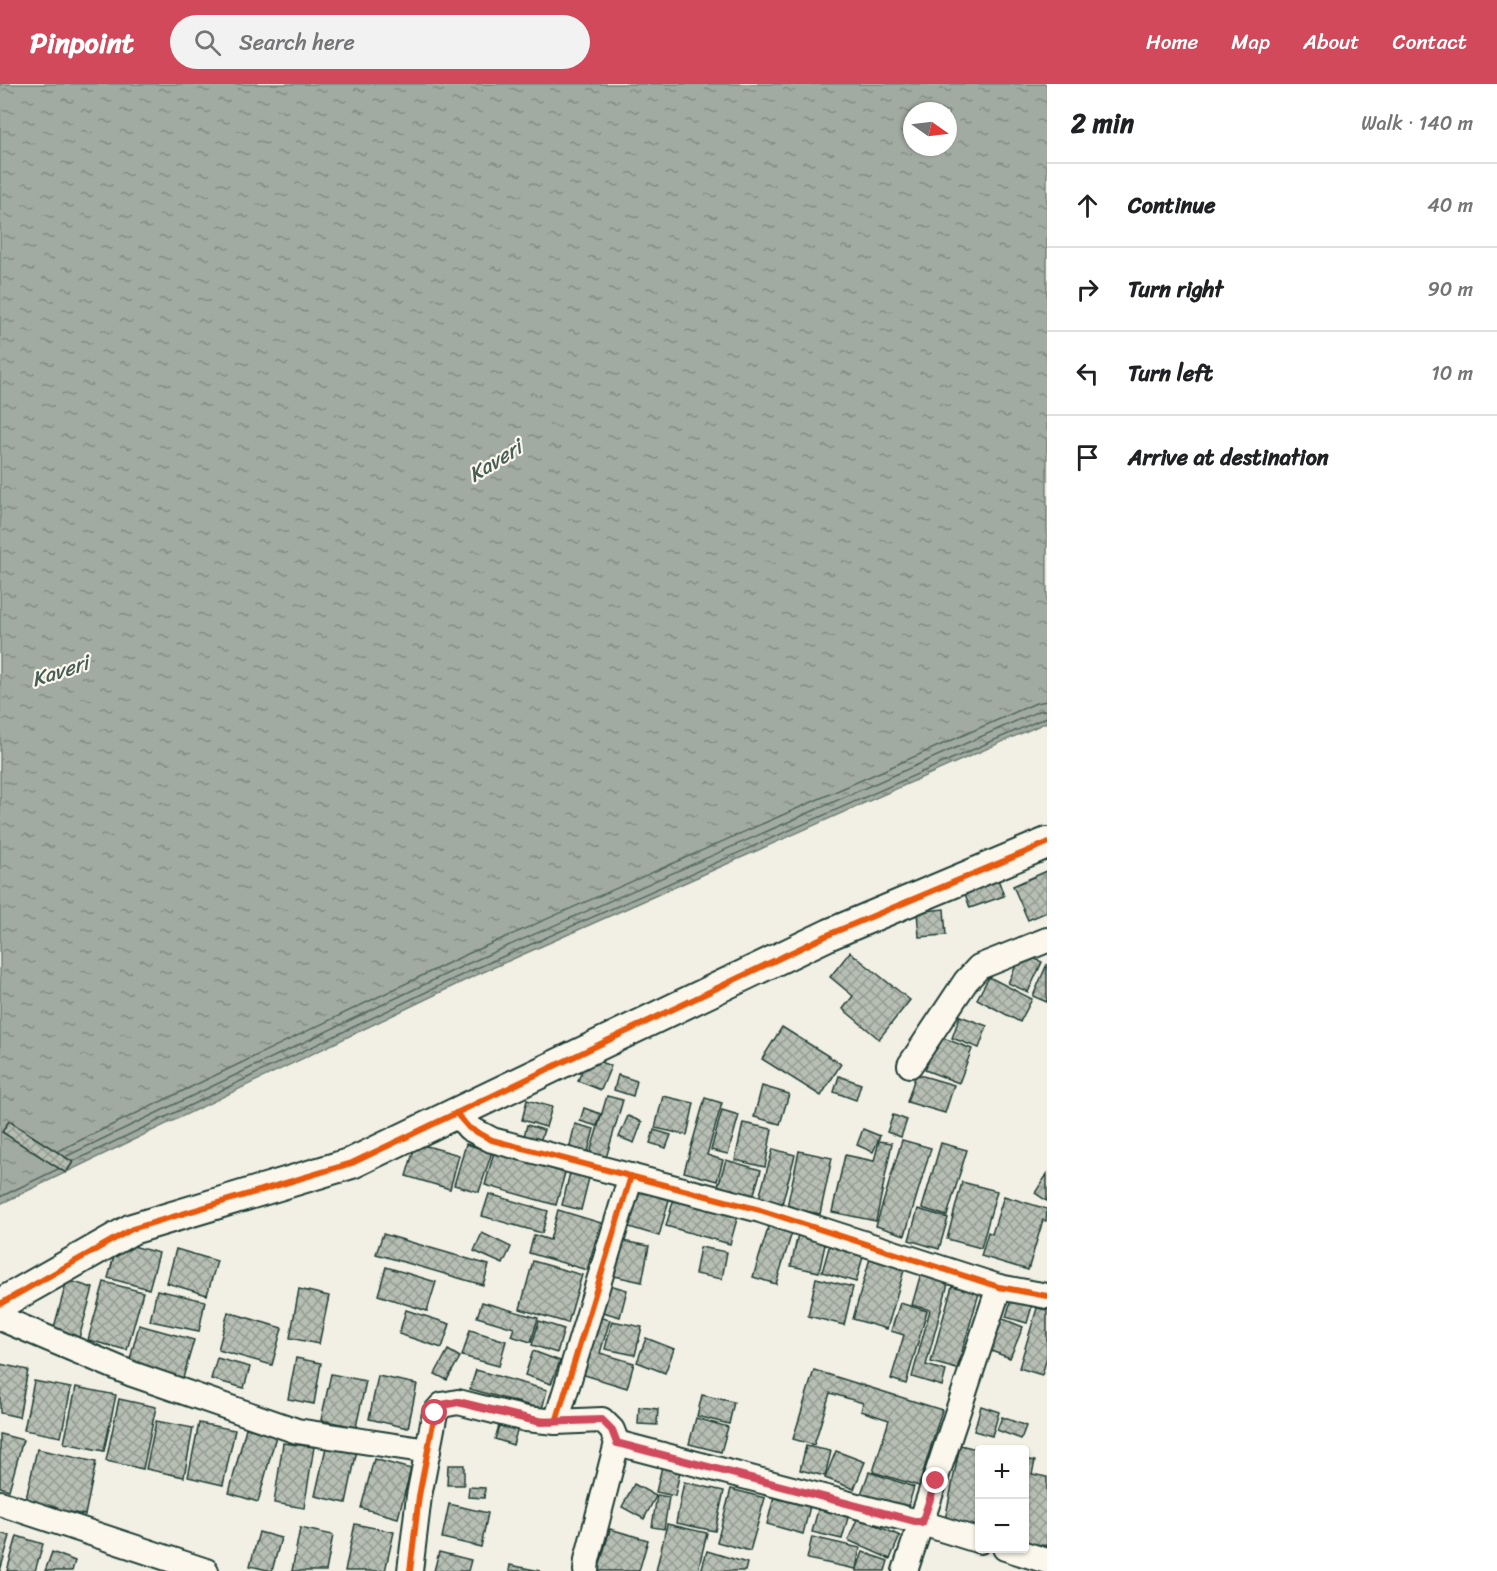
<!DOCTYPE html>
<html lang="en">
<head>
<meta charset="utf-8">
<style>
	:root { --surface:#fff; --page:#f2f2f2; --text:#202124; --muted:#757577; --line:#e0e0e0; --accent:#d1495b }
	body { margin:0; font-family:Sriracha,sans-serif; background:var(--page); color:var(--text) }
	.controls { position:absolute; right:18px; bottom:18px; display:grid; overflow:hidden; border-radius:6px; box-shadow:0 2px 4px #0004 }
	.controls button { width:54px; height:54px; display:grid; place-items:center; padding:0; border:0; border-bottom:2px solid var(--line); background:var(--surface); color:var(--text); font:30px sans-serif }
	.compass { position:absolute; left:903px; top:18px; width:54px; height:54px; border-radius:50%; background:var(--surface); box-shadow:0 2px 4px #0004; rotate:104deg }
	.stop { position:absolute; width:18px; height:18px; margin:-14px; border:4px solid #d1495b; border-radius:50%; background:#fff }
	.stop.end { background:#d1495b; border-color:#fff; box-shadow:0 2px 6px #0008 }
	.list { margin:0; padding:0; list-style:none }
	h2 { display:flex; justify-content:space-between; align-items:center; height:78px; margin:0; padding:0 24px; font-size:26px }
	h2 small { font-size:20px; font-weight:400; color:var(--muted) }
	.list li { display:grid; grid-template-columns:39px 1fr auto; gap:18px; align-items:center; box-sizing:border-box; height:84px; padding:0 24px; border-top:2px solid var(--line) }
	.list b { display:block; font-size:22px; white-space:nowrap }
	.list em { font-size:20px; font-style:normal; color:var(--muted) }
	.icon { flex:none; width:33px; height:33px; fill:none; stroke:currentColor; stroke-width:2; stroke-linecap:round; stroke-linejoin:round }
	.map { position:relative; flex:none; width:1047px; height:1487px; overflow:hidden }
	header { display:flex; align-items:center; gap:36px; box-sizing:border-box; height:84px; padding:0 30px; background:var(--accent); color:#fff }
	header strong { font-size:28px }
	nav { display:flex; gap:33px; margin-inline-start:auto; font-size:21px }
	.search { width:420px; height:54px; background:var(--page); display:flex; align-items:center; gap:15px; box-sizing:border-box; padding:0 21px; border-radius:33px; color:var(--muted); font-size:22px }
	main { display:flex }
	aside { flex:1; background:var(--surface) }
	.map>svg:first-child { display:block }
	.water { fill:url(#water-ripples); stroke:#6e7f75; stroke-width:1.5; fill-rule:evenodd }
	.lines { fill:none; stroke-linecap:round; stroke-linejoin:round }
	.shore { stroke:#536960; stroke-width:1.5 }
	.building { fill:url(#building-cross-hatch); stroke:#1f3d34; stroke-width:1.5 }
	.minor-casing { stroke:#1f3d34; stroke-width:28 }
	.tertiary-casing { stroke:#1f3d34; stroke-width:34 }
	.minor { stroke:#fbf7ec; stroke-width:24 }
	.tertiary { stroke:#fbf7ec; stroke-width:30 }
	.cycleway-casing { stroke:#fbf7ec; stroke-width:10 }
	.cycleway { stroke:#e8590c; stroke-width:6 }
	.route { stroke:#d1495b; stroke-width:8 }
	.labels { text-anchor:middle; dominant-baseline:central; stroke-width:4.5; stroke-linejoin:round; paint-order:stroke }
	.water-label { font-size:21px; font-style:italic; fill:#465e55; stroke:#fbf7ec }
</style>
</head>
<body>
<header>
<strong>Pinpoint</strong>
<div class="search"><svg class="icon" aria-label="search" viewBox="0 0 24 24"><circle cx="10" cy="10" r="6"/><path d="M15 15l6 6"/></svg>Search here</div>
<nav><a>Home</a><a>Map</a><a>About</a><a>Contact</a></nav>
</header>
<main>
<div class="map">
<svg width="1047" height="1487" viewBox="0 0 1047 1487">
	<defs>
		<pattern id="water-ripples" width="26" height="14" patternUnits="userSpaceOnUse" patternTransform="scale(1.5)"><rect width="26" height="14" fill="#a2aba1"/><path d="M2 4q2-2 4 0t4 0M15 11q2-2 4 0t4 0" fill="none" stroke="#838c84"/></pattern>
		<pattern id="building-cross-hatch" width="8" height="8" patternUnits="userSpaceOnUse" patternTransform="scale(1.5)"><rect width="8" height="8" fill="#b7beb3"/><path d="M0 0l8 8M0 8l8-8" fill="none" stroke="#949c92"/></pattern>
	</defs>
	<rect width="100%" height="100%" fill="#f2f0e5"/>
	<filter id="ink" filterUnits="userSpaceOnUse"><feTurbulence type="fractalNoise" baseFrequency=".0167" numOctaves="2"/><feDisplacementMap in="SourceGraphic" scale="12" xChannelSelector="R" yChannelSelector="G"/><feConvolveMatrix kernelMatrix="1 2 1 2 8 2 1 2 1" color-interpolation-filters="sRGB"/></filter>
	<g filter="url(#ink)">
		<path class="water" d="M0 0H1047V638L472 893 0 1120ZM912 27H948V63H912Z"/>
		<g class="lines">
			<g class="shore">
				<path d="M58 1067 463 872 1036 619 1047 617"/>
				<path d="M67 1072 467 880 1039 627 1047 626"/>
				<path d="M74 1077 470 887 1047 633"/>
				<path d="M0 1113 58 1085"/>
			</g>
		</g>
		<g class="building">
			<path d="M1047 787V828L1028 836 1013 802Z"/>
			<path d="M998 795 1004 812 970 824 964 807Z"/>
			<path d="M944 825 946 851 919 853 917 828Z"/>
			<path d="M850 868 910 916 879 955 843 925 853 912 830 893Z"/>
			<path d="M1022 869 1042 878 1028 908 1008 899Z"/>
			<path d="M1047 880V918L1033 912Z"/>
			<path d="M989 893 1032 915 1020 938 977 915Z"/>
			<path d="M960 932 987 942 979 964 952 954Z"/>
			<path d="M782 943 841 980 821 1012 762 975Z"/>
			<path d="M938 952 972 965 959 999 925 986Z"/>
			<path d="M587 973 611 982 601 1006 578 997Z"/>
			<path d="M916 990 954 1001 945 1029 907 1018Z"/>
			<path d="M618 991 637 997 633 1012 614 1006Z"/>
			<path d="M839 992 861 1000 856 1016 834 1008Z"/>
			<path d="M762 1002 789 1010 780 1040 754 1033Z"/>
			<path d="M607 1012 623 1016 606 1074 590 1069Z"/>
			<path d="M663 1012 694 1019 687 1051 655 1044Z"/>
			<path d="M705 1014 722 1019 707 1071 723 1076 717 1097 684 1088Z"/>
			<path d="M527 1016 552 1023 546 1043 522 1036Z"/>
			<path d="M584 1024 601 1030 597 1042 580 1037Z"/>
			<path d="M722 1026 739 1031 728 1070 711 1066Z"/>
			<path d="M893 1031 907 1036 901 1053 887 1048Z"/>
			<path d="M628 1032 642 1038 634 1059 619 1053Z"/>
			<path d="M9 1037 73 1078 66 1089 2 1048Z"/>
			<path d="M743 1039 772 1045 765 1083 735 1076Z"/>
			<path d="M575 1040 594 1045 586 1075 568 1070Z"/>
			<path d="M527 1041 544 1046 539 1060 523 1056Z"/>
			<path d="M863 1045 880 1052 873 1068 857 1061Z"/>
			<path d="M654 1046 671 1051 666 1064 650 1059Z"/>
			<path d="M902 1056 931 1064 905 1151 876 1142Z"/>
			<path d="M879 1057 892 1059 876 1137 832 1128 845 1071 874 1077Z"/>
			<path d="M416 1059 459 1071 450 1105 406 1092Z"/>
			<path d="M941 1059 967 1066 947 1132 922 1124Z"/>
			<path d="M466 1060 492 1068 479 1108 454 1101Z"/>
			<path d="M773 1065 795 1071 782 1120 759 1114Z"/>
			<path d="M799 1067 832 1074 820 1130 787 1123Z"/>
			<path d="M494 1068 565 1089 556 1121 485 1101Z"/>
			<path d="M726 1076 761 1086 753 1113 718 1102Z"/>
			<path d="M571 1085 590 1090 581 1126 562 1121Z"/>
			<path d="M1047 1090V1117L1035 1109Z"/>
			<path d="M962 1098 997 1107 981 1164 947 1155Z"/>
			<path d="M637 1102 670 1112 659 1152 626 1142Z"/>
			<path d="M489 1110 548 1127 542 1149 482 1132Z"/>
			<path d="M675 1111 739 1128 730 1160 666 1142Z"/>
			<path d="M1004 1112 1047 1125 1046 1137 1043 1136 1028 1186 981 1172 988 1148 992 1150Z"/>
			<path d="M918 1125 948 1134 939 1165 909 1156Z"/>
			<path d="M558 1126 601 1139 587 1186 529 1169 534 1151 550 1156Z"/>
			<path d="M771 1135 794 1142 776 1200 753 1193Z"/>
			<path d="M482 1149 511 1163 503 1180 474 1167Z"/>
			<path d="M383 1150 489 1181 483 1201 376 1170Z"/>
			<path d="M798 1150 826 1156 819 1188 791 1182Z"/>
			<path d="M612 1155 649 1162 642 1198 605 1190Z"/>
			<path d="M118 1158 159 1169 149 1205 108 1194Z"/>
			<path d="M830 1160 864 1169 856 1198 822 1188Z"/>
			<path d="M700 1163 727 1168 722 1195 695 1190Z"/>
			<path d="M176 1165 217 1177 207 1211 167 1199Z"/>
			<path d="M872 1167 907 1176 887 1245 853 1235Z"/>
			<path d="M533 1177 582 1191 568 1239 520 1225Z"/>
			<path d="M386 1183 436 1198 427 1227 378 1211Z"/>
			<path d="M921 1189 949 1196 926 1281 946 1287 942 1302 912 1293 930 1226 912 1221Z"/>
			<path d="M816 1194 853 1203 844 1241 808 1232Z"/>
			<path d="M67 1196 93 1204 79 1254 53 1247Z"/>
			<path d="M104 1198 143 1208 127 1266 88 1256Z"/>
			<path d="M603 1199 627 1206 620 1233 596 1226Z"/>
			<path d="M952 1202 979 1209 957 1285 931 1278Z"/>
			<path d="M299 1205 329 1212 319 1260 290 1254Z"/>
			<path d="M157 1206 205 1217 199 1247 150 1237Z"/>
			<path d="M1012 1213 1033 1219 1027 1239 1006 1233Z"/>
			<path d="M482 1218 538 1234 531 1258 511 1252 514 1244 477 1233Z"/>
			<path d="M900 1219 927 1227 906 1300 891 1295 904 1251 891 1247Z"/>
			<path d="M1037 1224 1047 1226V1273L1042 1291 1019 1284Z"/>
			<path d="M406 1226 450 1240 442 1264 399 1250Z"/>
			<path d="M228 1228 282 1244 272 1281 218 1266Z"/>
			<path d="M594 1232 610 1236 600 1269 634 1279 627 1304 578 1289Z"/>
			<path d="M996 1232 1023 1243 1010 1274 983 1264Z"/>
			<path d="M539 1237 564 1245 557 1269 532 1261Z"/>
			<path d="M612 1237 642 1243 635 1271 605 1265Z"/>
			<path d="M139 1241 194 1256 183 1294 129 1279Z"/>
			<path d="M470 1246 506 1257 499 1282 462 1272Z"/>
			<path d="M646 1254 674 1265 665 1289 637 1278Z"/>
			<path d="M448 1266 460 1273 447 1296 435 1290Z"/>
			<path d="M533 1267 560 1277 551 1300 525 1291Z"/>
			<path d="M217 1274 250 1283 244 1304 211 1295Z"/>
			<path d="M296 1274 321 1279 314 1320 288 1315Z"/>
			<path d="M0 1280 28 1286 19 1333 0 1329Z"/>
			<path d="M476 1286 547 1306 542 1325 470 1305Z"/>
			<path d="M814 1286 942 1326 919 1402 873 1388 889 1336 861 1327 863 1319 830 1309 814 1361 793 1355Z"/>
			<path d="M331 1290 366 1297 356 1343 321 1336Z"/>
			<path d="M378 1292 417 1300 408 1344 369 1335Z"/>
			<path d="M34 1297 71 1304 61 1353 24 1346Z"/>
			<path d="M76 1303 116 1311 104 1367 64 1359Z"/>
			<path d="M702 1311 734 1318 729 1340 697 1332Z"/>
			<path d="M119 1315 156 1323 143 1385 106 1377Z"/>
			<path d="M981 1322 999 1328 992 1352 974 1347Z"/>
			<path d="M639 1323 658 1325 657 1341 638 1340Z"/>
			<path d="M1002 1333 1026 1342 1021 1355 997 1346Z"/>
			<path d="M696 1334 728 1343 721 1368 689 1360Z"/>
			<path d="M156 1337 193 1344 184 1393 146 1385Z"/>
			<path d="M500 1338 518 1343 513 1361 495 1355Z"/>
			<path d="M199 1339 235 1346 223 1401 188 1393Z"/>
			<path d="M246 1344 276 1352 258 1418 229 1409Z"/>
			<path d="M0 1350 23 1356 9 1406 0 1403Z"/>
			<path d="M283 1359 314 1363 304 1424 274 1419Z"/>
			<path d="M327 1359 357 1366 346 1419 315 1412Z"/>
			<path d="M960 1361 981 1366 980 1448 944 1441Z"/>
			<path d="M806 1362 831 1367 825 1392 800 1386Z"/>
			<path d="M37 1365 96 1378 85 1431 25 1419Z"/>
			<path d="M836 1367 865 1378 854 1405 825 1394Z"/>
			<path d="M374 1375 411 1385 398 1434 361 1424Z"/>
			<path d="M1024 1375 1035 1377 1032 1390 1047 1393V1462L1024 1458Z"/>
			<path d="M663 1378 681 1382 675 1412 656 1408Z"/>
			<path d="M448 1381H464V1401H447Z"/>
			<path d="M869 1388 914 1403 907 1426 861 1410Z"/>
			<path d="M684 1398 724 1407 715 1447 676 1439Z"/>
			<path d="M634 1400 656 1412 644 1435 622 1423Z"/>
			<path d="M469 1403 485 1404 484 1414 468 1413Z"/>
			<path d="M731 1405 765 1414 750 1467 717 1458Z"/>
			<path d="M657 1411 669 1413 664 1445 652 1443Z"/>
			<path d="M774 1413 810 1422 803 1450 767 1440Z"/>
			<path d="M821 1415 851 1423 842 1455 812 1448Z"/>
			<path d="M449 1420 488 1429 481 1463 442 1454Z"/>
			<path d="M858 1433 900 1452 890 1475 848 1456Z"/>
			<path d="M355 1440 394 1448 385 1487H345Z"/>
			<path d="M667 1440 707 1449 698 1486 693 1485 692 1487H656Z"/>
			<path d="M300 1444 333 1451 326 1487H292Z"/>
			<path d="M610 1445 648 1456 639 1487H598Z"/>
			<path d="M259 1448 281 1454 272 1487 250 1482Z"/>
			<path d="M0 1449 10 1452 0 1487Z"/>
			<path d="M17 1452 43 1460 35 1487H7Z"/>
			<path d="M812 1453 860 1464 856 1485 807 1475Z"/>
			<path d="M707 1467 747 1479 745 1487H701Z"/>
			<path d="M52 1468 75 1477 72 1487H45Z"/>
			<path d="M439 1468 471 1476 468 1487H434Z"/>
			<path d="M863 1468 888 1477 885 1487H856Z"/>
			<path d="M510 1481 540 1487H509Z"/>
		</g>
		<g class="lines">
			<g class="minor-casing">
				<g id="minor">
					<path d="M910 981 966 897 979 883 1047 856"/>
					<path d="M456 1029 469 1044 492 1056 760 1126 999 1203 1047 1212"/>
					<path d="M0 1234 132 1290 297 1347 428 1367"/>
					<path d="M556 1338 602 1336 612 1346 617 1359 587 1476 586 1487"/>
					<path d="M617 1359 922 1439 980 1457"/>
					<path d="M0 1419 206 1487"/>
					<path d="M1005 1464 1047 1477"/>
					<path d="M410 1487 419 1412 435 1329 442 1321 458 1318 526 1335 556 1338 631 1092"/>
					<path d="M905 1487 999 1203"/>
				</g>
			</g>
			<g class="tertiary-casing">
				<path id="tertiary" d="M0 1220 132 1145 352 1079 830 850 1047 759"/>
			</g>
			<use href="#minor" class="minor"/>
			<use href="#tertiary" class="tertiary"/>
			<g class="cycleway-casing">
				<g id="cycleway">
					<path d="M456 1029 469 1044 492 1056 760 1126 999 1203 1047 1212"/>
					<path d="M0 1220 132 1145 352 1079 830 850 1047 759"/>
					<path d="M410 1487 419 1412 435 1329 442 1321 458 1318 526 1335 556 1338 631 1092"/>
				</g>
			</g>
			<use href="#cycleway" class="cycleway"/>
		</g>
	</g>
	<g class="lines" filter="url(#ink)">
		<path class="route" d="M435 1329 442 1321 458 1318 541 1338 602 1336 612 1346 617 1359 922 1439 936 1397"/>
	</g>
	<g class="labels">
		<g class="water-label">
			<text transform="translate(495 377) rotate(-32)">Kaveri</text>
			<text transform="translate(60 587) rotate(-18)">Kaveri</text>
		</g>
	</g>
</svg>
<div class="controls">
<button>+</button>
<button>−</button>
</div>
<svg class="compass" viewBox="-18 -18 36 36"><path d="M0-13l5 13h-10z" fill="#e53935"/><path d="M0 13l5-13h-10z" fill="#757577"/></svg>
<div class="stop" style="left:435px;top:1329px"></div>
<div class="stop end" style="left:936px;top:1397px"></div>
</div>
<aside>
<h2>2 min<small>Walk · 140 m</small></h2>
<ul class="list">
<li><svg class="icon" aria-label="ahead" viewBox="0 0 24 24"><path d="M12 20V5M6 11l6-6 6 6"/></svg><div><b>Continue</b></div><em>40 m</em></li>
<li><svg class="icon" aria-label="right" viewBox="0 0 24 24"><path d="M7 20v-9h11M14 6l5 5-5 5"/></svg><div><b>Turn right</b></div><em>90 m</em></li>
<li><svg class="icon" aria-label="left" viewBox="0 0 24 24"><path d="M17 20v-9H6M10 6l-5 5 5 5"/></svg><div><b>Turn left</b></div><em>10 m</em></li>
<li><svg class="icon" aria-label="arrive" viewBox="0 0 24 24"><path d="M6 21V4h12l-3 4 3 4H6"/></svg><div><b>Arrive at destination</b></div></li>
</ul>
</aside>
</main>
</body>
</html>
